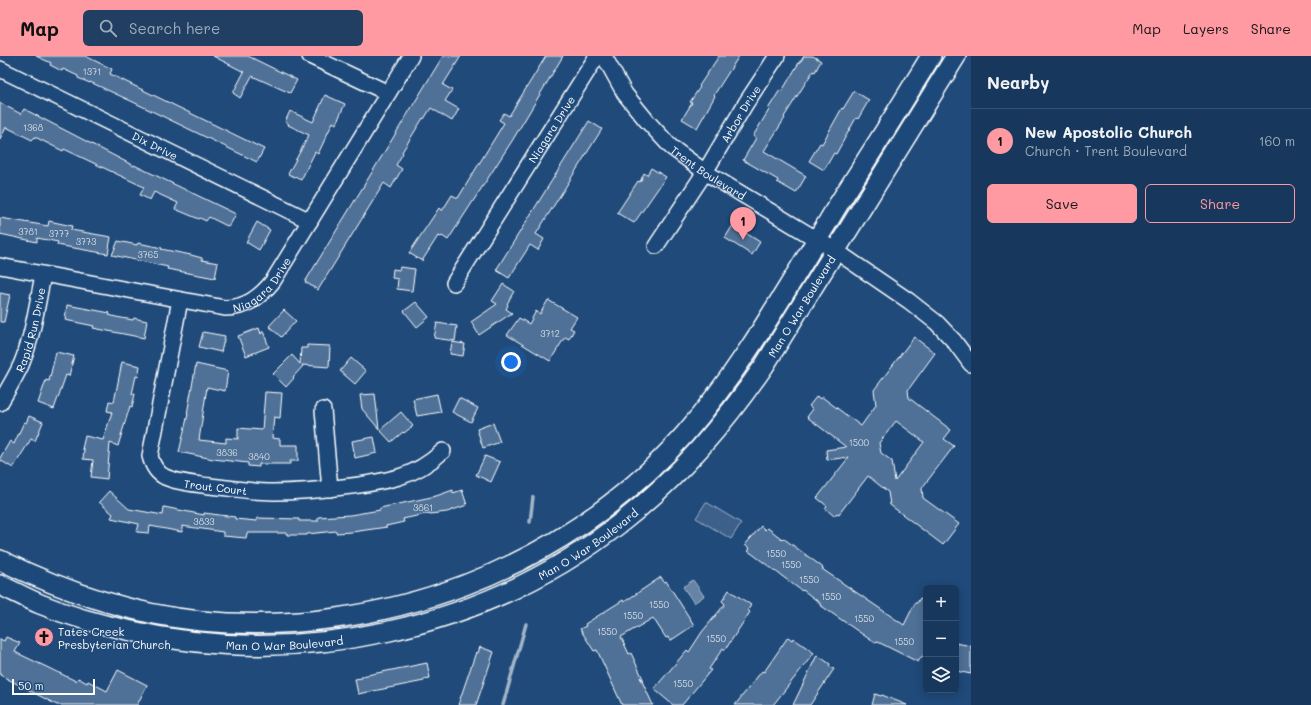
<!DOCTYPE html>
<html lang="en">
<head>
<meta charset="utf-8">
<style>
	:root { --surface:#17385c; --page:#203f62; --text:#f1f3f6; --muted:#9eacbb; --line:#365272; --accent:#ff9aa2 }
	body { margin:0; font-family:Mali,sans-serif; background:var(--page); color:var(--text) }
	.controls { position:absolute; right:12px; bottom:12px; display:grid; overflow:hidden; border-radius:6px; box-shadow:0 2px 10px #0003 }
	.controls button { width:36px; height:36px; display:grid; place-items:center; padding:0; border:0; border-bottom:1px solid var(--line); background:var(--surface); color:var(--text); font:20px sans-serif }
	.scale { position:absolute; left:12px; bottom:10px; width:83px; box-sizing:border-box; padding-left:4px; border:2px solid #fff; border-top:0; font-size:11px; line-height:14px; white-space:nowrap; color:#fff; -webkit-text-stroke:3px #1f4a7a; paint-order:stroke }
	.you { position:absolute; left:511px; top:306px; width:14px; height:14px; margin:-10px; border:3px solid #fff; border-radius:50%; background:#1a73e8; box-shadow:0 0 0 6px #1a73e833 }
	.badge { display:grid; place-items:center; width:26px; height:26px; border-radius:50%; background:var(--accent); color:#111; font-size:13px; font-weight:700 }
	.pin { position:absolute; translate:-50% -33px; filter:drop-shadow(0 1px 2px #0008) }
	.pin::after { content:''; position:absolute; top:21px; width:14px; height:12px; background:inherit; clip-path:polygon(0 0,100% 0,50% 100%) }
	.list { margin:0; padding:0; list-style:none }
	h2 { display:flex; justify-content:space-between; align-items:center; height:52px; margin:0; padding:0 16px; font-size:17px }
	h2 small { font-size:13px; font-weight:400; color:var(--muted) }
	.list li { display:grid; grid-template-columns:26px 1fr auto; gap:12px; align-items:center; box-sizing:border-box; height:64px; padding:0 16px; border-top:1px solid var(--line) }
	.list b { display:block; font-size:15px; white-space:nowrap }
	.list p { margin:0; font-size:13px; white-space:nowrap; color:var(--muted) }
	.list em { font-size:13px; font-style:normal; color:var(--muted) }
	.actions { display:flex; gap:8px; padding:12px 16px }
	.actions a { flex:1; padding:9px 0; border:1px solid var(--accent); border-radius:6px; text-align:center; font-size:14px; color:var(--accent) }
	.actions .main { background:var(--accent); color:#111 }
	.icon { flex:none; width:22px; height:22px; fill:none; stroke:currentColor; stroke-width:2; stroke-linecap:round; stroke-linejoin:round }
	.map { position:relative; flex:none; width:971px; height:649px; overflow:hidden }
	header { display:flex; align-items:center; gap:24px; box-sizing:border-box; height:56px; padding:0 20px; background:var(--accent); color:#111 }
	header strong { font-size:19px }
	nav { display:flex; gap:22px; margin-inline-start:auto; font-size:14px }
	.search { width:280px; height:36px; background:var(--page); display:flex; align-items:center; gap:10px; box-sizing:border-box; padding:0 14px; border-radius:6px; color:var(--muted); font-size:15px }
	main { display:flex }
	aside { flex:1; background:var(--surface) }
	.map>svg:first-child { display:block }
	.green { fill:#3c618b; stroke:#9eb0c5 }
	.water { fill:#6583a4; stroke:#a3b5c8 }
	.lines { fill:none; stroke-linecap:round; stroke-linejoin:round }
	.stream { stroke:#a3b5c8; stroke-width:3.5 }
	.building { fill:#507197; stroke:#fff; fill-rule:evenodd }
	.minor-casing { stroke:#fff; stroke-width:18 }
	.major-casing { stroke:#fff; stroke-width:22 }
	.minor { stroke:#1f4a7a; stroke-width:15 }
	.major { stroke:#1f4a7a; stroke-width:19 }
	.labels { text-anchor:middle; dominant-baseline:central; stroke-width:3; stroke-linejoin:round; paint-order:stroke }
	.number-label { font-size:9px; fill:#d3dce5 }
	.street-label { font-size:11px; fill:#fff; stroke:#1f4a7a }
	.poi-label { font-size:11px; fill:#fff; stroke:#1f4a7a; text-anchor:start }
</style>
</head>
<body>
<header>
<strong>Map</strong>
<div class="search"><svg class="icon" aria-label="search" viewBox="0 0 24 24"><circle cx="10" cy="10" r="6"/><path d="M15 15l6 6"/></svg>Search here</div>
<nav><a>Map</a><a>Layers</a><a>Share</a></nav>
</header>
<main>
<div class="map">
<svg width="971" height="649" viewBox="0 0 971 649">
	<rect width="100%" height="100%" fill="#1f4a7a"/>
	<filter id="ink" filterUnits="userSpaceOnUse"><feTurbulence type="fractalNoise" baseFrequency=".025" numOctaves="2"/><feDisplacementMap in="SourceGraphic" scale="8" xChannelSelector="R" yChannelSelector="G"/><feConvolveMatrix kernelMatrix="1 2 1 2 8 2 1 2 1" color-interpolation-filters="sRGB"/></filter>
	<g filter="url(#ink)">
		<path class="green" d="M706 446 741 467 731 483 696 462Z"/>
		<path class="water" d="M693 524 704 540 694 547 683 531Z"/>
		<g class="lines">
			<g class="stream">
				<path d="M530 466 533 441"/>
				<path d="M503 649 526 568"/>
			</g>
		</g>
		<g class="building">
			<path d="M36 0H85L112 13 110 18 264 93 257 106 131 45 90 26V27L78 22V20L63 13 62 15 50 9 51 7Z"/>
			<path d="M213 0H248L297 24 290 37 252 20 240 42 233 37 244 16Z"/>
			<path d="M443 0H461L443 29 452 34 445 45 459 53 452 65 431 52 424 63 423 62 402 96 403 97 396 109 402 113 391 132 384 127 318 234 305 226Z"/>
			<path d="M546 0H563L512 85 448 184 442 180 441 181 438 180 422 205 409 197 439 152 442 155 452 139 458 142 504 67 499 64 504 57 509 60Z"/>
			<path d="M719 0H739L714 39 715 40 697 72 682 63 692 47 690 46 700 31 699 30Z"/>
			<path d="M804 0H813L821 5 815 16 813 15 784 61 785 62 764 95 806 120 796 137 777 126 778 124 743 104 756 82 753 80 769 54 768 53 780 34 782 35 800 5H801Z"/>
			<path d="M854 35 869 44 858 63 856 62 836 98 834 97 824 114 809 105 820 87 822 88 842 52 843 53Z"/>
			<path d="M325 39 345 48 336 68 333 66 318 98 315 96 301 124 288 118 309 79 288 69 289 68 285 66 290 55 313 66Z"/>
			<path d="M0 47 21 58 24 53 134 110V109L236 158 229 171 209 161 206 165 200 162 199 163 175 153 178 147 154 136 150 144 140 139 144 131 64 93 63 95 35 81 32 84 6 71 0 84Z"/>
			<path d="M589 65 602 73 536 178 544 183 538 194 530 189 509 222 496 214Z"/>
			<path d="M651 112 666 121 634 167 617 157 638 125 640 126 644 117 647 119Z"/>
			<path d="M0 162 48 170 49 165 72 170 71 174 111 181 108 198 57 189 58 186 37 182V186L0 178Z"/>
			<path d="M257 166 270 174 259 194 246 186Z"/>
			<path d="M733 169 760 186 752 199 725 182Z"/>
			<path d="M118 185 137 189 138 187 162 192 161 193 191 199 202 202V204L218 207 215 222 167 213 168 211 112 199Z"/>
			<path d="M400 211 415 213 412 235 397 233 398 223 392 222 393 213 399 214Z"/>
			<path d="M503 228 514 235 507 248 508 249 506 253 512 257 479 279 471 266 497 248 492 245Z"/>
			<path d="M0 237 10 239 4 266H0Z"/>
			<path d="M548 244 577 261 570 272 574 274 569 283 565 281 550 305 507 279 519 262 529 268 536 255 540 258Z"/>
			<path d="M416 246 429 261 417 271 404 255Z"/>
			<path d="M67 249 110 257 109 259 116 261 133 264 134 262 147 265 144 282 93 272 94 270 65 264Z"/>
			<path d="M284 254 296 265 281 281 269 270Z"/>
			<path d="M437 267 457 270 455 285 434 282Z"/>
			<path d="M259 272 261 278 263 275 269 291 246 300 238 280Z"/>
			<path d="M203 276 225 280 221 296 199 291Z"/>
			<path d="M914 281 935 297 908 334 909 342 951 374 944 383 954 390 922 432 923 442 959 468 943 489 890 449 888 436 868 420 839 458 837 457 834 460 825 452 827 450 817 442 849 401 827 404 826 394 846 391 807 361 813 353 809 350 817 340 820 343 822 341 861 370 876 349 874 334ZM896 365 924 386 895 425 892 405 881 397 879 387Z"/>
			<path d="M452 286 465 288 463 300 450 298Z"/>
			<path d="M307 289 330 290 329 311 302 309 303 310 293 321 294 322 286 331 273 318 292 299 300 308 301 292H307Z"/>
			<path d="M56 296 74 300 69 320 66 319 54 353 38 347 46 324 49 325Z"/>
			<path d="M351 302 366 315 355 328 340 315Z"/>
			<path d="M122 306 140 310 138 321 136 320 132 338H135L132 351 130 350 118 390 110 387 107 423 91 421 93 404 83 403 84 393H82L85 380 103 384 112 356 107 355 109 345 114 346Z"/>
			<path d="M196 308 228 315 225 335 207 331 199 384 226 387V382L238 383V372L262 374 265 336 282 337 280 362 274 361 272 382 280 383V389H298V405H290V408H259V411L248 410V407L213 403 179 396 188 358H187Z"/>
			<path d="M375 338 379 373 362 353 360 339Z"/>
			<path d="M437 338 441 356 417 360 413 343Z"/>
			<path d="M459 342 478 352 471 366 452 356Z"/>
			<path d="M401 356 413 370 404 377 403 376 391 386 380 374Z"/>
			<path d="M29 360 43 366 35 385 31 383 13 412 0 404V402L10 385 14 388 24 366 26 367Z"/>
			<path d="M493 367 500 386 483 392 477 373Z"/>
			<path d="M374 381 377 397 355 402 352 385Z"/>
			<path d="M485 400 500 406 491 426 476 419Z"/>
			<path d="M453 434V437L462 434 467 449 447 456 430 458V457L403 463 404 466 386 470 387 471 352 476 336 477V475L307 478V479H287V477H247L246 482 223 480V476L182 470V476L150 470 149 477 137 476 139 468 111 462 113 458 99 446 109 435 129 453 163 459 164 451 204 459V457L235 461V463L257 465V462L299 463V465H318V461L350 459 380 454V452L436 440Z"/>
			<path d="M761 470 765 474 767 472 769 473 782 483 783 482 821 510 823 512 822 513 904 569 915 547H917L920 542 926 545V595L923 601H921L918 606 878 586 875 587 820 549V547L816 544 803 534 802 535 751 497 748 495 750 493 745 489Z"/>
			<path d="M661 521 664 526 666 525 694 569 670 585 668 581 666 582 653 562 621 581 629 598 631 597 644 625 640 621 653 649H622L597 594 594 595 580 573 586 570 585 568 623 544 624 546Z"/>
			<path d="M729 534 751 549 748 554 750 556 725 594 723 592 709 613 711 614 682 649H673L654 633 687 594 689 596 702 576 725 548 722 545Z"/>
			<path d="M6 581 20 587 15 596 76 625 78 622 87 627 88 625 107 635 118 614 147 629 137 649H57L0 619V583L4 585Z"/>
			<path d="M788 581 792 584 793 582 814 597 773 649H735L762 615 764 616Z"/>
			<path d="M956 587 971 590V618L956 615Z"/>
			<path d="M480 591 494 596 476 649H458L476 596 478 597Z"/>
			<path d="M817 599 830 608 829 610 834 613 810 649H793Z"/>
			<path d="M427 607 430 622 424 623V625L358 638 355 623 362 622V620Z"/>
			<path d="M875 638 881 640 882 639 907 649H872Z"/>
		</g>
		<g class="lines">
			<g class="minor-casing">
				<g id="minor">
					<path d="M310 0 388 37"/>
					<path id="s1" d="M604 0 625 38 647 65 671 91 705 116 836 195 909 245 937 267 954 285 971 308"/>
					<path id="s2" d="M0 13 310 165"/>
					<path id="s3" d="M656 190 705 116 746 47 777 0"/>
					<path id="s4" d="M0 210 225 252C246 252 260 241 273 225L411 0"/>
					<path id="s5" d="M454 227 597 0"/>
					<path id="s6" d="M180 244 150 400C152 408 157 417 165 421 178 427 196 428 210 430 231 432 252 436 273 436 297 436 320 434 343 431 362 429 381 426 399 421 416 416 430 407 443 395"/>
					<path id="s7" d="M0 347C7 335 15 322 21 309 33 280 37 249 43 219"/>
					<path d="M323 354 330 433"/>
				</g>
			</g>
			<g class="major-casing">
				<g id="major">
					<path d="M0 504C63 535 131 558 201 565 380 582 564 514 684 379 741 314 784 237 829 164 841 143 855 123 867 103 889 69 910 34 931 0"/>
					<path id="s8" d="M0 529C13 535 26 542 40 548 67 559 98 568 127 574 298 614 486 574 623 465 680 420 723 369 764 310L956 0"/>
				</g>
			</g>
			<use href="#minor" class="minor"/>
			<use href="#major" class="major"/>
		</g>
	</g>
	<defs>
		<g id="church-disc" transform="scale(1)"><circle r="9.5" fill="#ff9aa2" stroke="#1f4a7a"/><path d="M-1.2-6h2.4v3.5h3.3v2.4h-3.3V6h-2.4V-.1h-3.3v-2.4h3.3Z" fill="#111"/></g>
	</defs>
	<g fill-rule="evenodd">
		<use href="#church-disc" x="44" y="581"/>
	</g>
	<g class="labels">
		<g class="number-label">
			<text x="92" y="15">1371</text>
			<text x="33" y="71">1368</text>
			<text x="28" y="175">3781</text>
			<text x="59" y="177">3777</text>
			<text x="86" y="185">3773</text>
			<text x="148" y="198">3765</text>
			<text x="550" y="277">3712</text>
			<text x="859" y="386">1500</text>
			<text x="227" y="396">3836</text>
			<text x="259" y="400">3840</text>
			<text x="423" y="451">3861</text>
			<text x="204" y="465">3833</text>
			<text x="776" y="497">1550</text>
			<text x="791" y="508">1550</text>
			<text x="809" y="523">1550</text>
			<text x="831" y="540">1550</text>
			<text x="659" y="548">1550</text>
			<text x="633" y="559">1550</text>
			<text x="864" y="562">1550</text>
			<text x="607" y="575">1550</text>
			<text x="716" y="582">1550</text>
			<text x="904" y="585">1550</text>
			<text x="683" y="627">1550</text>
		</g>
		<g class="street-label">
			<text stroke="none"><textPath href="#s3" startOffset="157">Arbor Drive</textPath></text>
			<text stroke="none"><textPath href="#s5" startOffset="182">Niagara Drive</textPath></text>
			<text stroke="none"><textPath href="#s2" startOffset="173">Dix Drive</textPath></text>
			<text stroke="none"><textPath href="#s1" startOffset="159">Trent Boulevard</textPath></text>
			<text stroke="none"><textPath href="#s4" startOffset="275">Niagara Drive</textPath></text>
			<text stroke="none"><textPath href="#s8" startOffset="941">Man O War Boulevard</textPath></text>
			<text stroke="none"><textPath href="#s7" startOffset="80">Rapid Run Drive</textPath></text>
			<text stroke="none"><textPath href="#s6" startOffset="237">Trout Court</textPath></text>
			<text stroke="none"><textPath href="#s8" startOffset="618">Man O War Boulevard</textPath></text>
			<text stroke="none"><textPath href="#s8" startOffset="294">Man O War Boulevard</textPath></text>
		</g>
		<g class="poi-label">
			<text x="58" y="575">Tates Creek<tspan x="58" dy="13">Presbyterian Church</tspan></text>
		</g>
	</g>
</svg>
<div class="controls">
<button>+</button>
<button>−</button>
<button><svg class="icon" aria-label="layers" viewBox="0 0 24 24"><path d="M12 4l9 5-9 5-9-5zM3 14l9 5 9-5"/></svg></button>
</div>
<div class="scale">50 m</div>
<div class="you"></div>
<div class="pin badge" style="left:743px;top:184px">1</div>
</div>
<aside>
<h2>Nearby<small></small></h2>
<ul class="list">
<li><span class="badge">1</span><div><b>New Apostolic Church</b><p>Church · Trent Boulevard</p></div><em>160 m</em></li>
</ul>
<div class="actions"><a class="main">Save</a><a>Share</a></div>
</aside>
</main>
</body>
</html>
